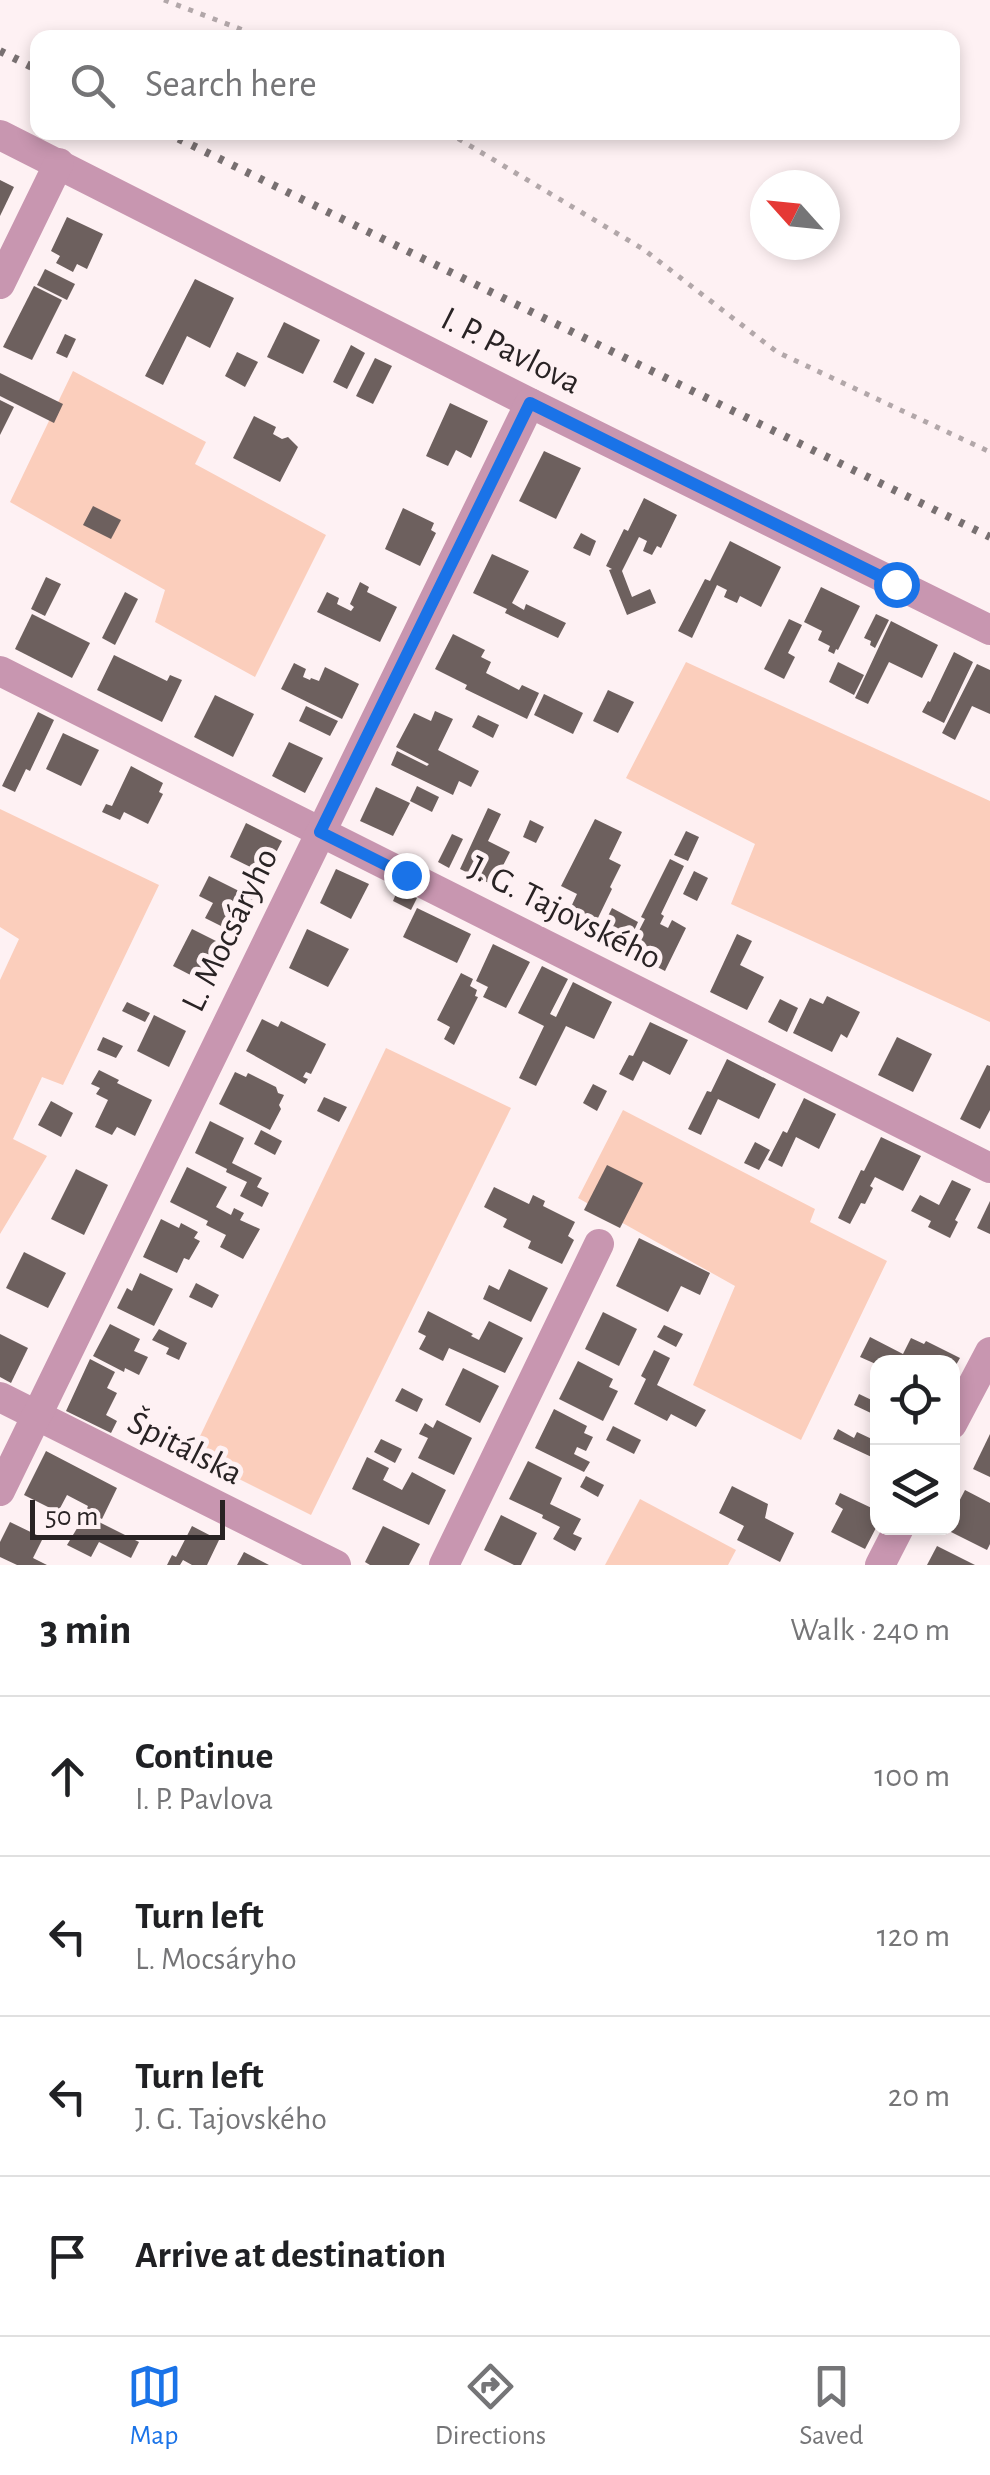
<!DOCTYPE html>
<html lang="en">
<head>
<meta charset="utf-8">
<style>
	:root { --surface:#fff; --page:#f6f6f6; --text:#202124; --muted:#757577; --line:#e0e0e0; --accent:#1a73e8 }
	body { margin:0; font-family:"Alegreya Sans",sans-serif; background:var(--page); color:var(--text) }
	.controls { position:absolute; right:30px; bottom:30px; display:grid; overflow:hidden; border-radius:20px; box-shadow:0 5px 15px #0003 }
	.controls button { width:90px; height:90px; display:grid; place-items:center; padding:0; border:0; border-bottom:2px solid var(--line); background:var(--surface); color:var(--text); font:50px sans-serif }
	.compass { position:absolute; left:750px; top:170px; width:90px; height:90px; border-radius:50%; background:var(--surface); box-shadow:0 5px 15px #0003; rotate:297deg }
	.scale { position:absolute; left:30px; bottom:25px; width:195px; box-sizing:border-box; padding-left:10px; border:5px solid #292324; border-top:0; font-size:28px; line-height:35px; white-space:nowrap; color:#292324; -webkit-text-stroke:8px #fef1f3; paint-order:stroke }
	.stop { position:absolute; width:30px; height:30px; margin:-22px; border:8px solid #1a73e8; border-radius:50%; background:#fff }
	.stop.end { background:#1a73e8; border-color:#fff; box-shadow:0 2px 10px #0008 }
	.list { margin:0; padding:0; list-style:none }
	h2 { display:flex; justify-content:space-between; align-items:center; height:130px; margin:0; padding:0 40px; font-size:42px }
	h2 small { font-size:32px; font-weight:400; color:var(--muted) }
	.list li { display:grid; grid-template-columns:65px 1fr auto; gap:30px; align-items:center; box-sizing:border-box; height:160px; padding:0 40px; border-top:2px solid var(--line) }
	.list b { display:block; font-size:38px; white-space:nowrap }
	.list p { margin:0; font-size:32px; white-space:nowrap; color:var(--muted) }
	.list em { font-size:32px; font-style:normal; color:var(--muted) }
	.icon { flex:none; width:55px; height:55px; fill:none; stroke:currentColor; stroke-width:2; stroke-linecap:round; stroke-linejoin:round }
	.map { position:relative; flex:none; width:990px; height:1565px; overflow:hidden }
	.search { position:absolute; background:var(--surface); box-shadow:0 5px 15px #0003; left:30px; right:30px; top:30px; height:110px; display:flex; align-items:center; gap:25px; box-sizing:border-box; padding:0 35px; border-radius:20px; color:var(--muted); font-size:38px }
	.sheet { height:770px; background:var(--surface) }
	nav { display:flex; justify-content:space-around; align-items:center; box-sizing:border-box; height:140px; border-top:2px solid var(--line); background:var(--surface); font-size:28px; color:var(--muted) }
	nav a { display:grid; justify-items:center; gap:5px }
	nav .on { color:var(--accent) }
	.map>svg:first-child { display:block }
	.green { fill:#fbcebc }
	.building { fill:#6d605e }
	.lines { fill:none; stroke-linecap:round; stroke-linejoin:round }
	.path { stroke:#b2a7a9; stroke-width:5; stroke-dasharray:5 8; stroke-linecap:butt }
	.street { stroke:#c896b0; stroke-width:30 }
	.rail { stroke:#787071; stroke-width:8; stroke-dasharray:5 10; stroke-linecap:butt }
	.route { stroke:#1a73e8; stroke-width:12 }
	.labels { text-anchor:middle; dominant-baseline:central; stroke-width:10; stroke-linejoin:round; paint-order:stroke }
	.street-label { font-size:35px; fill:#292324; stroke:#fef1f3 }
</style>
</head>
<body>
<div class="map">
<svg width="990" height="1565" viewBox="0 0 990 1565">
	<rect width="100%" height="100%" fill="#fef1f3"/>
	<g class="green">
		<path d="M73 371 206 442 195 464 326 535 255 677 155 622 165 590 10 502Z"/>
		<path d="M686 662 990 801V1022L731 904 755 844 626 778Z"/>
		<path d="M0 809 159 885 63 1085 42 1077 13 1139 47 1156 0 1234V980L19 939 0 927Z"/>
		<path d="M386 1048 511 1108 311 1515 191 1455Z"/>
		<path d="M623 1110 815 1209 810 1222 887 1261 801 1440 693 1385 735 1286 578 1198Z"/>
		<path d="M640 1499 736 1550 728 1565H605Z"/>
	</g>
	<g class="building">
		<path d="M0 180 14 187 0 216Z"/>
		<path d="M67 217 103 234 87 269 77 264 73 272 56 263 60 256 51 251Z"/>
		<path d="M45 269 75 284 67 300 37 285Z"/>
		<path d="M195 279 234 298 210 348 187 336 163 385 145 376Z"/>
		<path d="M34 286 62 300 32 360 3 347Z"/>
		<path d="M284 322 320 340 303 374 267 357Z"/>
		<path d="M65 334 76 339 67 358 56 353Z"/>
		<path d="M351 345 365 353 347 389 333 382Z"/>
		<path d="M237 352 258 362 245 387 225 376Z"/>
		<path d="M375 358 392 366 373 404 356 396Z"/>
		<path d="M0 373 63 404 54 423 0 396Z"/>
		<path d="M0 400 14 407 0 435Z"/>
		<path d="M450 403 488 421 471 458 456 450 448 466 426 456Z"/>
		<path d="M254 416 276 427 273 434 282 439 288 437 298 447 280 482 233 458Z"/>
		<path d="M544 451 581 468 556 519 519 501Z"/>
		<path d="M644 498 677 515 661 548 657 546 652 555 643 551 647 541 639 537 622 571 632 597 650 589 656 603 627 615 609 570 612 569 606 566 624 529 628 531Z"/>
		<path d="M93 506 121 520 111 539 83 525Z"/>
		<path d="M403 508 434 523 431 530 436 533 420 566 385 549Z"/>
		<path d="M581 533 596 541 590 556 573 548Z"/>
		<path d="M730 541 781 567 761 607 740 596 737 603 724 597 727 590 717 585 692 638 678 631 705 579 710 581Z"/>
		<path d="M492 554 529 571 512 603 524 610 526 604 566 623 558 638 505 613 507 609 473 593Z"/>
		<path d="M46 577 61 584 45 616 31 609Z"/>
		<path d="M360 582 369 587 367 592 397 607 380 642 317 612 327 592 339 598 337 604 351 611 354 607 350 604Z"/>
		<path d="M821 587 860 606 838 650 836 649 834 654 828 651 830 646 818 640 822 631 804 622Z"/>
		<path d="M125 592 138 599 115 645 102 638Z"/>
		<path d="M32 614 90 643 72 678 15 649Z"/>
		<path d="M876 614 889 620 875 648 870 645 871 641 864 638Z"/>
		<path d="M789 619 802 625 788 653 795 657 784 679 764 669Z"/>
		<path d="M891 621 938 645 922 678 889 662 868 704 855 698Z"/>
		<path d="M453 634 485 650 481 657 491 662 486 673 519 690 522 685 539 693 527 719 465 689 467 685 435 669Z"/>
		<path d="M954 652 973 662 944 723 922 712 928 701 930 702Z"/>
		<path d="M114 655 167 681 170 675 182 680 162 722 97 690Z"/>
		<path d="M838 662 864 675 854 695 829 682Z"/>
		<path d="M294 663 306 669 303 677 310 680 311 678 319 681 325 667 359 684 342 719 281 689Z"/>
		<path d="M977 664 990 670V714L972 706 955 740 942 733Z"/>
		<path d="M608 690 634 702 618 733 593 721Z"/>
		<path d="M544 694 583 713 573 734 534 715Z"/>
		<path d="M215 695 254 714 233 757 194 737Z"/>
		<path d="M306 706 338 721 330 736 299 721Z"/>
		<path d="M435 711 453 719 438 750 479 771 471 787 459 781 453 795 391 765 397 751 427 766 429 764 396 747 414 713 431 721Z"/>
		<path d="M38 712 54 720 30 771 26 769 15 792 2 786Z"/>
		<path d="M478 715 499 725 493 738 472 727Z"/>
		<path d="M63 733 99 750 81 786 46 769Z"/>
		<path d="M289 742 323 758 305 793 272 776Z"/>
		<path d="M131 766 163 783 159 792 163 794 148 824 124 812 120 820 102 812 106 804 112 806Z"/>
		<path d="M417 786 439 797 432 812 410 801Z"/>
		<path d="M376 787 410 803 393 836 360 821Z"/>
		<path d="M488 808 501 814 488 841 510 852 493 885 460 869Z"/>
		<path d="M595 819 622 832 609 859 621 865 610 887 612 889 597 920 571 907 577 894 561 886Z"/>
		<path d="M530 820 544 827 536 843 523 837Z"/>
		<path d="M246 823 282 841 265 874 230 857Z"/>
		<path d="M686 831 699 837 688 861 674 855Z"/>
		<path d="M452 834 463 839 449 868 438 862Z"/>
		<path d="M670 859 684 866 661 914 664 916 660 924 668 928 672 920 686 928 665 971 628 952 645 919 641 917Z"/>
		<path d="M336 869 369 884 351 919 320 903Z"/>
		<path d="M694 871 708 878 697 901 683 894Z"/>
		<path d="M209 876 253 898 235 933 205 918 213 903 199 896Z"/>
		<path d="M398 889 417 898 411 910 393 901Z"/>
		<path d="M417 908 471 934 457 963 403 937Z"/>
		<path d="M612 908 638 922 627 946 600 932Z"/>
		<path d="M192 929 228 947 210 985 173 966Z"/>
		<path d="M307 929 349 949 328 987 289 968Z"/>
		<path d="M737 934 752 941 740 965 764 977 747 1010 710 992Z"/>
		<path d="M493 944 530 962 506 1008 483 997 488 987 476 981Z"/>
		<path d="M542 966 568 979 550 1014 556 1017 573 982 612 1002 594 1039 566 1026 536 1086 519 1078 544 1026 518 1013Z"/>
		<path d="M461 973 473 979 470 986 477 990 475 996 478 997 454 1045 444 1039 450 1027 437 1020Z"/>
		<path d="M827 996 860 1012 847 1038 841 1034 832 1052 793 1033 810 998 823 1004Z"/>
		<path d="M780 999 798 1008 787 1032 768 1022Z"/>
		<path d="M127 1002 150 1013 145 1022 122 1011Z"/>
		<path d="M154 1015 186 1031 169 1067 137 1051Z"/>
		<path d="M262 1019 278 1027 281 1021 326 1044 311 1074 306 1072 303 1077 308 1079 305 1084 246 1051Z"/>
		<path d="M650 1022 688 1040 670 1075 643 1061 633 1081 619 1074 629 1055 633 1056Z"/>
		<path d="M103 1037 123 1046 116 1058 97 1050Z"/>
		<path d="M897 1037 932 1054 913 1092 878 1075Z"/>
		<path d="M727 1059 776 1084 759 1119 718 1099 701 1135 688 1129 707 1091 711 1092Z"/>
		<path d="M987 1065 990 1066V1110L980 1129 960 1119Z"/>
		<path d="M99 1070 119 1080 117 1083 152 1100 135 1136 117 1127 112 1135 95 1127 108 1100 96 1094 100 1088 91 1084Z"/>
		<path d="M235 1072 246 1077 248 1073 276 1087 278 1093 284 1095 279 1105 281 1109 270 1130 219 1104Z"/>
		<path d="M593 1084 607 1091 597 1111 583 1103Z"/>
		<path d="M324 1097 347 1107 339 1122 317 1111Z"/>
		<path d="M804 1098 836 1114 819 1149 796 1137 782 1167 768 1160 783 1131 787 1133Z"/>
		<path d="M51 1101 73 1113 61 1137 38 1125Z"/>
		<path d="M210 1121 244 1138 232 1163 262 1178 257 1187 269 1193 262 1207 240 1196 247 1182 226 1172 227 1169 195 1153Z"/>
		<path d="M261 1130 282 1141 275 1155 254 1144Z"/>
		<path d="M881 1137 921 1156 903 1191 875 1177 870 1186 873 1188 865 1204 861 1203 850 1224 838 1218 861 1170 864 1171Z"/>
		<path d="M755 1142 770 1150 759 1170 744 1163Z"/>
		<path d="M607 1165 643 1183 620 1228 584 1210Z"/>
		<path d="M187 1167 227 1187 216 1207 231 1215 234 1208 244 1213 240 1220 260 1229 243 1259 220 1247 226 1235 206 1225 208 1221 170 1202Z"/>
		<path d="M76 1169 108 1185 84 1235 51 1219Z"/>
		<path d="M952 1180 971 1189 955 1220 958 1222 950 1238 928 1227 931 1221 911 1211 920 1195 939 1205Z"/>
		<path d="M494 1187 529 1204 533 1195 545 1201 543 1206 575 1222 568 1236 574 1240 562 1264 528 1248 531 1241 503 1227 507 1219 484 1207Z"/>
		<path d="M990 1201V1234L977 1228Z"/>
		<path d="M161 1219 179 1228 181 1223 198 1232 194 1238 200 1241 189 1260 184 1258 177 1273 143 1257Z"/>
		<path d="M639 1238 710 1273 700 1295 681 1286 668 1312 616 1286Z"/>
		<path d="M24 1252 66 1273 48 1308 6 1288Z"/>
		<path d="M509 1269 548 1288 531 1322 483 1299 489 1285 499 1290Z"/>
		<path d="M140 1273 173 1289 154 1326 117 1308 127 1288 132 1291Z"/>
		<path d="M196 1283 219 1295 212 1308 189 1297Z"/>
		<path d="M428 1311 473 1334 471 1336 479 1340 489 1321 523 1338 505 1373 449 1348 443 1361 419 1349 426 1336 418 1332Z"/>
		<path d="M603 1312 637 1329 619 1366 585 1349Z"/>
		<path d="M110 1324 140 1339 134 1351 148 1357 139 1375 125 1368 124 1372 93 1356Z"/>
		<path d="M664 1325 683 1334 676 1347 657 1337Z"/>
		<path d="M159 1329 187 1343 179 1360 166 1354 169 1348 152 1340Z"/>
		<path d="M0 1334 28 1348 11 1383 0 1377Z"/>
		<path d="M870 1337 903 1354 911 1338 924 1344 926 1341 960 1358 952 1372V1362H878V1365L860 1357Z"/>
		<path d="M654 1350 670 1358 657 1385 706 1410 696 1427 671 1414 667 1421 634 1404 646 1379 641 1376Z"/>
		<path d="M90 1359 115 1372 107 1388 117 1393 106 1415 117 1421 111 1433 66 1411Z"/>
		<path d="M578 1361 613 1379 609 1387 618 1391 603 1421 559 1399Z"/>
		<path d="M463 1368 499 1386 480 1423 445 1405Z"/>
		<path d="M402 1388 423 1399 417 1412 395 1401Z"/>
		<path d="M859 1394 878 1403 873 1414 854 1405Z"/>
		<path d="M554 1409 587 1426 584 1433 593 1437 586 1451 577 1447 574 1454 590 1462 584 1472 535 1448Z"/>
		<path d="M437 1420 472 1438 454 1475 418 1458 428 1438 419 1434 425 1423 433 1428Z"/>
		<path d="M613 1426 641 1440 634 1454 606 1440Z"/>
		<path d="M838 1429 854 1438 857 1432 874 1440 871 1446 878 1449V1460L833 1439Z"/>
		<path d="M990 1434V1477L973 1469Z"/>
		<path d="M381 1439 402 1449 395 1463 374 1452Z"/>
		<path d="M46 1451 117 1488 102 1519 86 1511 88 1506 67 1495 58 1512 24 1495Z"/>
		<path d="M367 1457 389 1468 383 1480 402 1490 412 1472 446 1490 429 1525 352 1489Z"/>
		<path d="M528 1461 562 1478 550 1504 581 1519 573 1534 582 1538 575 1551 553 1539 560 1527 542 1518 543 1515 509 1499Z"/>
		<path d="M586 1476 604 1485 598 1497 580 1487Z"/>
		<path d="M732 1486 768 1504 765 1518 794 1533 780 1562 737 1540 744 1526 719 1513Z"/>
		<path d="M965 1490 990 1503V1544L987 1550 943 1528H952V1515Z"/>
		<path d="M840 1493 878 1511V1524L865 1549 831 1532 843 1509 835 1504Z"/>
		<path d="M85 1515 139 1542 131 1558 99 1542 91 1557 67 1545Z"/>
		<path d="M501 1515 537 1533 521 1565H514L484 1550Z"/>
		<path d="M10 1522 43 1538 33 1558 47 1565H17L0 1557V1542Z"/>
		<path d="M192 1526 219 1540 207 1565H192L183 1560 180 1565H167L172 1555 176 1557Z"/>
		<path d="M383 1526 420 1544 409 1565H370L365 1562Z"/>
		<path d="M937 1546 975 1565H927Z"/>
		<path d="M244 1552 269 1565H237Z"/>
	</g>
	<g class="lines">
		<g class="path">
			<path d="M164 0 264 38"/>
			<path d="M447 132 643 249 777 352 990 452"/>
		</g>
		<g class="street">
			<path d="M0 135 530 403 990 630"/>
			<path d="M0 284 59 163"/>
			<path d="M0 671 990 1168"/>
			<path d="M0 1397 336 1565"/>
			<path d="M952 1424 990 1352"/>
			<path d="M0 1491 530 403"/>
			<path d="M444 1565 599 1244"/>
			<path d="M880 1565 899 1528"/>
		</g>
		<g class="rail">
			<path d="M0 51 38 70"/>
			<path d="M165 132 990 537"/>
		</g>
	</g>
	<g class="lines">
		<path class="route" d="M406 875 320 832 530 403 896 584"/>
	</g>
	<g class="labels">
		<g class="street-label">
			<text transform="translate(511 351) rotate(27)">I. P. Pavlova</text>
			<text transform="translate(565 913) rotate(27)">J. G. Tajovského</text>
			<text transform="translate(230 930) rotate(-64)">L. Mocsáryho</text>
			<text transform="translate(185 1448) rotate(27)">Špitálska</text>
		</g>
	</g>
</svg>
<div class="controls">
<button><svg class="icon" aria-label="locate" viewBox="0 0 24 24"><circle cx="12" cy="12" r="6"/><path d="M12 2v4M12 18v4M2 12h4M18 12h4"/></svg></button>
<button><svg class="icon" aria-label="layers" viewBox="0 0 24 24"><path d="M12 4l9 5-9 5-9-5zM3 14l9 5 9-5"/></svg></button>
</div>
<svg class="compass" viewBox="-18 -18 36 36"><path d="M0-13l5 13h-10z" fill="#e53935"/><path d="M0 13l5-13h-10z" fill="#757577"/></svg>
<div class="scale">50 m</div>
<div class="stop" style="left:896px;top:584px"></div>
<div class="stop end" style="left:406px;top:875px"></div>
<div class="search"><svg class="icon" aria-label="search" viewBox="0 0 24 24"><circle cx="10" cy="10" r="6"/><path d="M15 15l6 6"/></svg>Search here</div>
</div>
<section class="sheet">
<h2>3 min<small>Walk · 240 m</small></h2>
<ul class="list">
<li><svg class="icon" aria-label="ahead" viewBox="0 0 24 24"><path d="M12 20V5M6 11l6-6 6 6"/></svg><div><b>Continue</b><p>I. P. Pavlova</p></div><em>100 m</em></li>
<li><svg class="icon" aria-label="left" viewBox="0 0 24 24"><path d="M17 20v-9H6M10 6l-5 5 5 5"/></svg><div><b>Turn left</b><p>L. Mocsáryho</p></div><em>120 m</em></li>
<li><svg class="icon" aria-label="left" viewBox="0 0 24 24"><path d="M17 20v-9H6M10 6l-5 5 5 5"/></svg><div><b>Turn left</b><p>J. G. Tajovského</p></div><em>20 m</em></li>
<li><svg class="icon" aria-label="arrive" viewBox="0 0 24 24"><path d="M6 21V4h12l-3 4 3 4H6"/></svg><div><b>Arrive at destination</b></div></li>
</ul>
</section>
<nav>
<a class="on"><svg class="icon" aria-label="map" viewBox="0 0 24 24"><path d="M3 6l6-2 6 2 6-2v14l-6 2-6-2-6 2zM9 4v14M15 6v14"/></svg>Map</a>
<a><svg class="icon" aria-label="directions" viewBox="0 0 24 24"><path d="M12 3l9 9-9 9-9-9zM9 14v-3h6M13 9l2 2-2 2"/></svg>Directions</a>
<a><svg class="icon" aria-label="saved" viewBox="0 0 24 24"><path d="M7 4h10v16l-5-4-5 4z"/></svg>Saved</a>
</nav>
</body>
</html>
